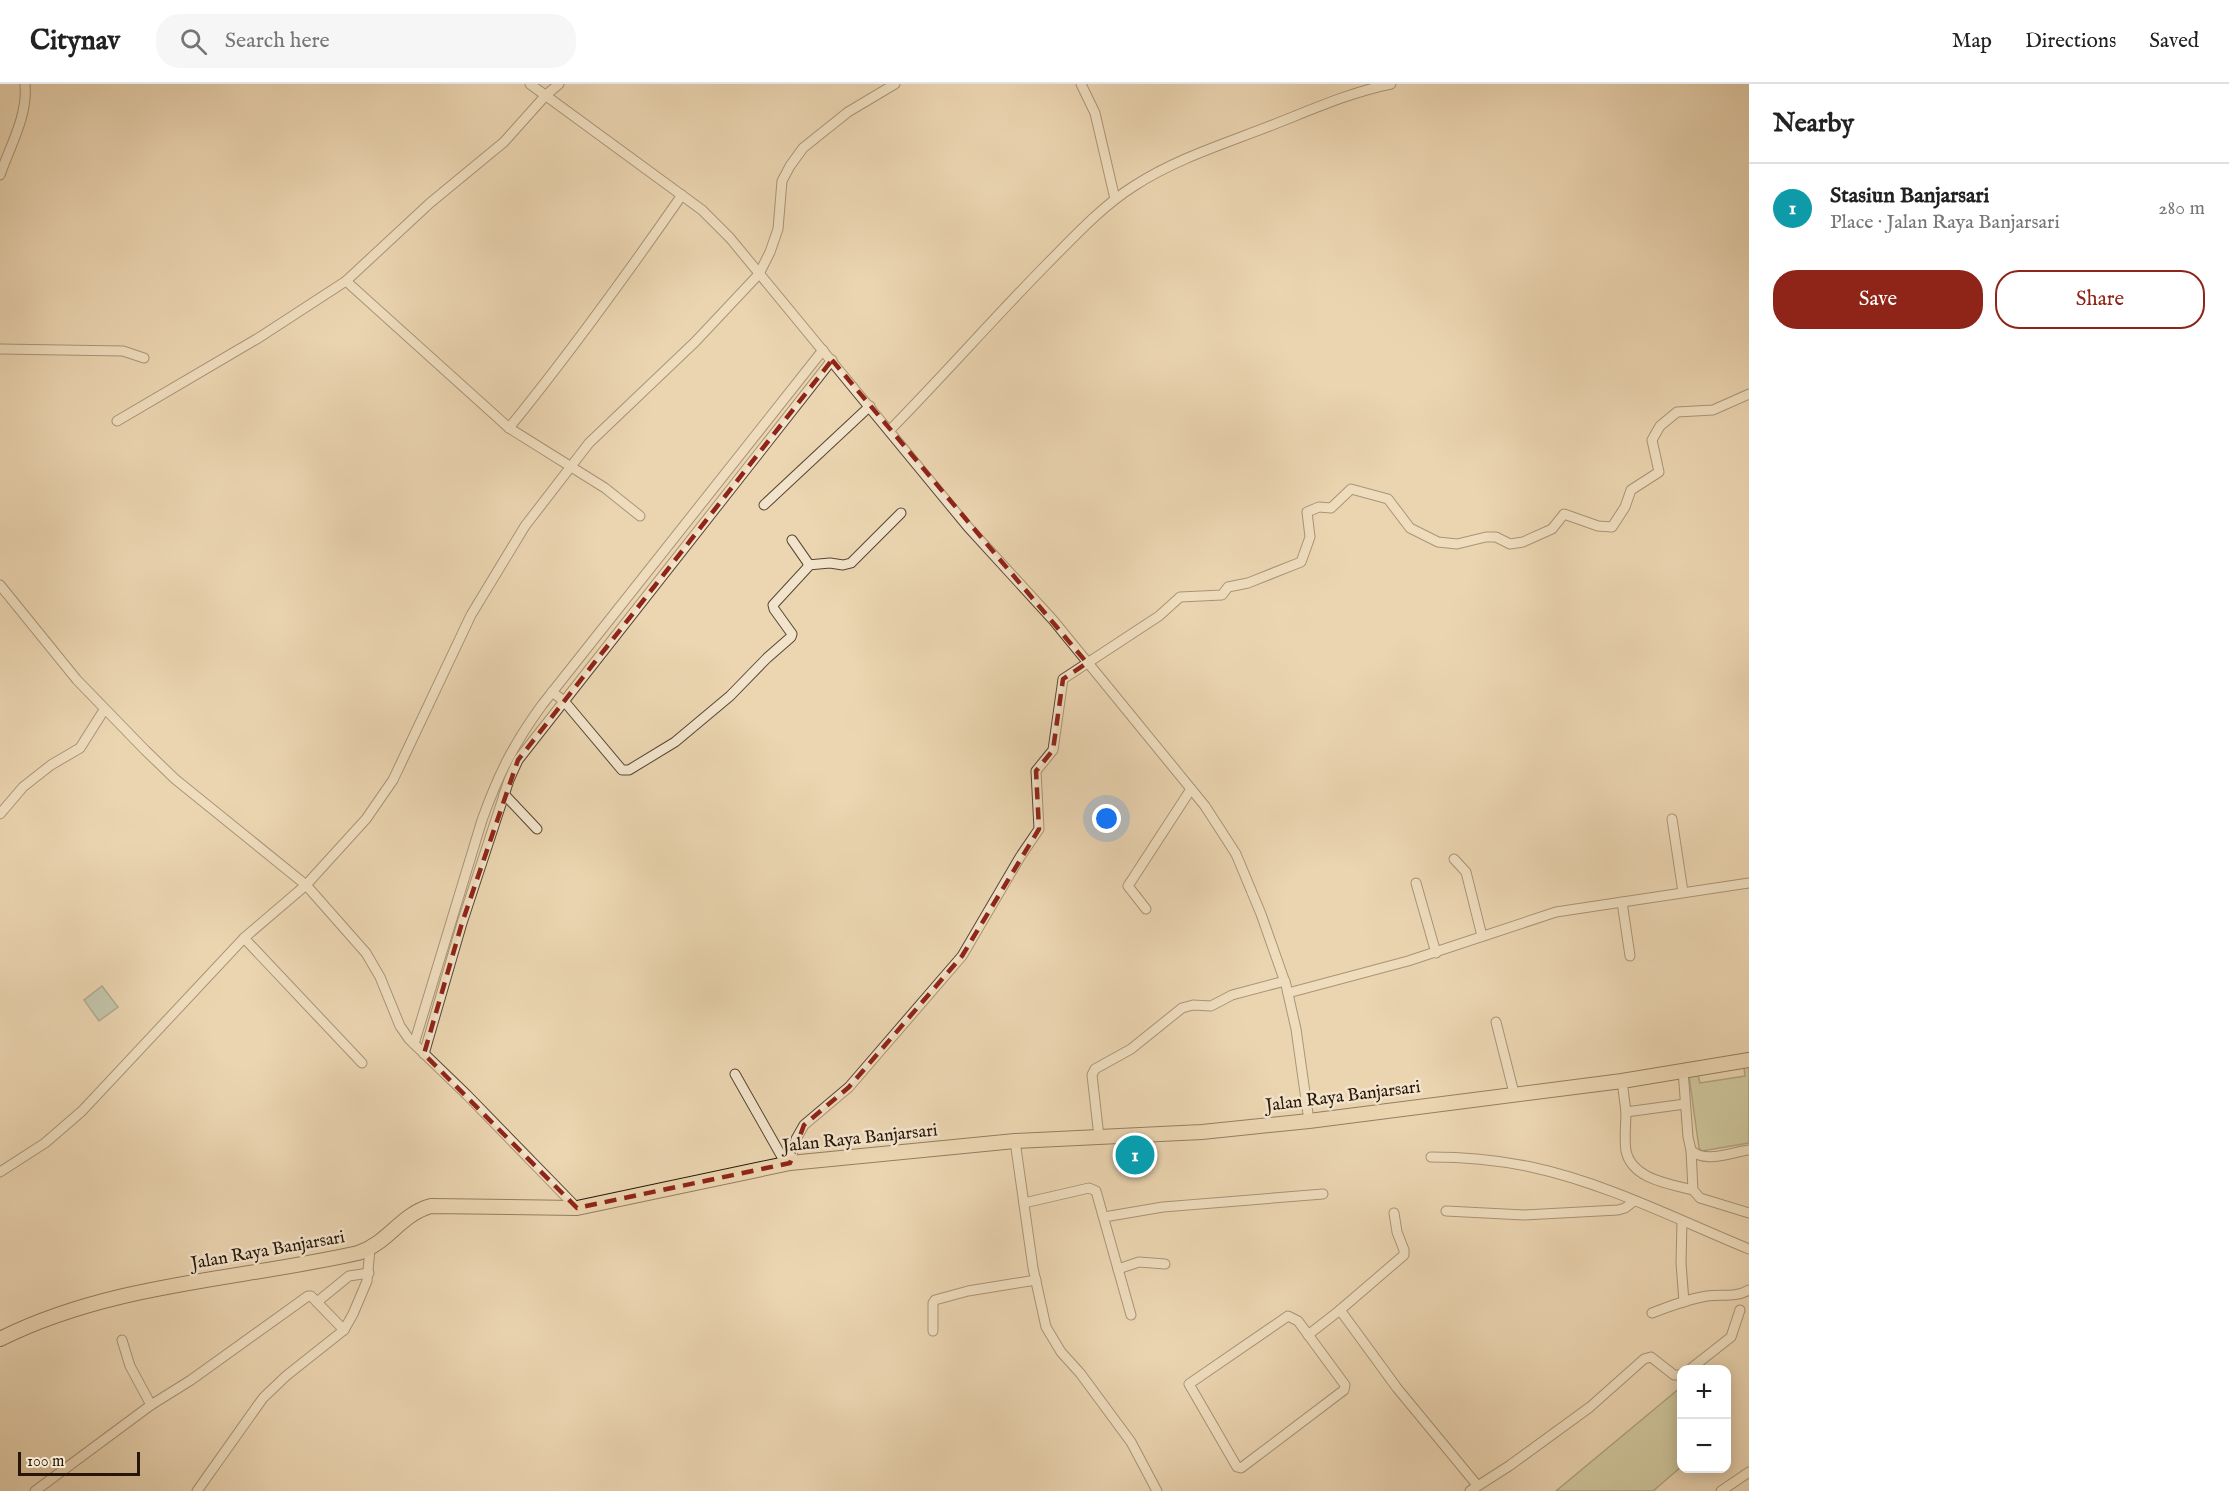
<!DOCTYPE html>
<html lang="en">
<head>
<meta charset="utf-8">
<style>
	:root { --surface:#fff; --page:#f6f6f6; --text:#222; --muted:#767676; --line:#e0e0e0; --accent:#8f2418 }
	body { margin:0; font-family:"IM FELL English",serif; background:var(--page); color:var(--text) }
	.controls { position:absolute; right:18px; bottom:18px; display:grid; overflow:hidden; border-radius:12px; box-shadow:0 3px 15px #0003 }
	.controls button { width:54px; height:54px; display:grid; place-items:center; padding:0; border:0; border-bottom:2px solid var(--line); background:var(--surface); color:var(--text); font:30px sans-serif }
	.scale { position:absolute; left:18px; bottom:15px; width:122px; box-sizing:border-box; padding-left:6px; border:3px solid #271608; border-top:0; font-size:16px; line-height:21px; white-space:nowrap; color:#271608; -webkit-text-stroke:4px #f2e4cc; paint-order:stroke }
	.you { position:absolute; left:1107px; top:735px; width:21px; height:21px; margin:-15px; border:4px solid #fff; border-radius:50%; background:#1a73e8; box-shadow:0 0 0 9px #1a73e833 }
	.badge { display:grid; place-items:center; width:39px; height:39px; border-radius:50%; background:var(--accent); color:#fff; font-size:20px; font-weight:700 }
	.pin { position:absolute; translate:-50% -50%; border:3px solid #fff; box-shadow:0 2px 6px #0006 }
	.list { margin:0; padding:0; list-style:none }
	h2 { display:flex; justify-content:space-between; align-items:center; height:78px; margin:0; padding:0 24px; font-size:26px }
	h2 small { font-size:20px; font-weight:400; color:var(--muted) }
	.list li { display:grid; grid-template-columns:39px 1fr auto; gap:18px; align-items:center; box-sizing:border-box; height:90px; padding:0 24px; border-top:2px solid var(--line) }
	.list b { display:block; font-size:22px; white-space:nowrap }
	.list p { margin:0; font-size:20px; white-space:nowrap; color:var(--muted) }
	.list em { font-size:20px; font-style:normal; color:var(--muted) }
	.actions { display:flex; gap:12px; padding:18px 24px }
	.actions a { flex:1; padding:14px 0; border:2px solid var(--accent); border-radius:24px; text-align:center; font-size:21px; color:var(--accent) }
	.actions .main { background:var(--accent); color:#fff }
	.icon { flex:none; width:33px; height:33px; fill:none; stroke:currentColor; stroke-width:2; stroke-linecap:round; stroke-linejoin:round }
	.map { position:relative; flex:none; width:1749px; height:1407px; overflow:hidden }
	header { display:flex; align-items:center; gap:36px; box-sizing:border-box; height:84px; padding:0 30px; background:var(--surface); border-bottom:2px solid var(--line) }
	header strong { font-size:28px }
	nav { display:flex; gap:33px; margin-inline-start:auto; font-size:21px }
	.search { width:420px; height:54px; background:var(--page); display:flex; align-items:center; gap:15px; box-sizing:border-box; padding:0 21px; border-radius:24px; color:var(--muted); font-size:22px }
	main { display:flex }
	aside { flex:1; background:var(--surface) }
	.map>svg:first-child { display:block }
	.green { fill:#b3be8e; stroke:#6d6a4b; stroke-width:1.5 }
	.water { fill:#98b9ad; stroke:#6b786b; stroke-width:1.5 }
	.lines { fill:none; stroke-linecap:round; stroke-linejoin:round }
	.minor-casing { stroke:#584632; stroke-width:11 }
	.highway-casing { stroke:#271608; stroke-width:16 }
	.minor { stroke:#f2e4cc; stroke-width:9 }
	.highway { stroke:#ebd6b1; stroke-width:14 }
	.marked { fill:none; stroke:#8f2418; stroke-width:4.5; stroke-dasharray:12 8; stroke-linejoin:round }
	.labels { text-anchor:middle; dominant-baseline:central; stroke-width:5; stroke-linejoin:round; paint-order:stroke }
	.street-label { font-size:18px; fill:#271608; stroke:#f2e4cc }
</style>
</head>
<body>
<header>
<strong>Citynav</strong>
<div class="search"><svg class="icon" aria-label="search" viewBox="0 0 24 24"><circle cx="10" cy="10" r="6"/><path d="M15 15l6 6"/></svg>Search here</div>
<nav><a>Map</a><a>Directions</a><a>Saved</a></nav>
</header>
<main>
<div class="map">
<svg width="1749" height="1407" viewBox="0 0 1749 1407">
	<rect width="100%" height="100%" fill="#ebd6b1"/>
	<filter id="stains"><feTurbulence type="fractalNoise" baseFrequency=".00333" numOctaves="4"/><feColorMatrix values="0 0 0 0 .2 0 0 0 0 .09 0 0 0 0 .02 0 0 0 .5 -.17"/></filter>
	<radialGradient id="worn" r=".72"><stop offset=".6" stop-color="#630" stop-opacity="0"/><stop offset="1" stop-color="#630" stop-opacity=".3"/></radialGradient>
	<g class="green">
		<path d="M1749 982V1059L1702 1067 1699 1064 1689 992 1698 991 1700 999 1745 992 1744 983Z"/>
		<path d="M1681 1303V1383L1653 1407H1556Z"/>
	</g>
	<path class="water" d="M102 902 118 923 99 937 84 916Z"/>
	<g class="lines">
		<g class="minor-casing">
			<g id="minor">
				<path d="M530 0 702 126 730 154 968 443 1053 536 1205 722 1236 770 1261 830 1286 901 1296 945 1309 1037"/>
				<path d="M1081 0 1095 29 1115 115"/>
				<path d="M0 91C10 62 28 32 25 0"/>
				<path d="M346 197 509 344 605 404 640 432"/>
				<path d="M0 265 123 267 144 274"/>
				<path d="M117 337 260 253 346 197 430 119 504 58 546 11 559 0"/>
				<path d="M509 344C570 269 627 190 682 111"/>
				<path d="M890 346C943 292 993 235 1046 181 1074 153 1101 123 1134 102 1177 74 1227 59 1275 40 1313 25 1351 8 1391 0"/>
				<path d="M764 421 870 322"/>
				<path d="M808 481 830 479 843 481 851 479 901 429"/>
				<path d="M0 501 77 596 145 666 175 695 306 801 366 869 380 893 400 942 409 955 467 1011 577 1124"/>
				<path d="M552 608 564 617 622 686H629L675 658 730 612 767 574 791 553 792 550 774 525 773 521 808 483V479L792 456"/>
				<path d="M504 710 537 745"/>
				<path d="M0 730 23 703 51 681 80 664 104 626"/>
				<path d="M1672 735 1683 808"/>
				<path d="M1454 775 1466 788 1482 852"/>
				<path d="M1416 799 1436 869"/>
				<path d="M1622 818 1630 872"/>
				<path d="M1146 825 1128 802 1191 705"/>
				<path d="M244 854 362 979"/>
				<path d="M1288 909 1408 877 1556 828 1749 799"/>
				<path d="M1496 938 1514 1009"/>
				<path d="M414 960 482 736C499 689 513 661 542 621L823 266"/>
				<path d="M424 970 462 839 509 696 518 676 832 276"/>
				<path d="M1683 986 1688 1053 1691 1066C1704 1080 1732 1068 1749 1066"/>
				<path d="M735 990 786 1080"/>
				<path d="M1622 997 1626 1028 1685 1020"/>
				<path d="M1626 1028C1626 1040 1624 1054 1626 1067 1632 1095 1669 1100 1693 1106"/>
				<path d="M1099 1053 1092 991 1095 985 1131 965 1182 924 1193 921 1211 922 1232 911 1285 897"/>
				<path d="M1015 1057 1033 1184 1046 1243 1061 1268 1080 1289 1131 1358 1157 1407"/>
				<path d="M1691 1066 1693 1106 1700 1114 1749 1129"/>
				<path d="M1431 1073C1465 1073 1498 1076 1531 1083 1606 1099 1678 1136 1749 1165"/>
				<path d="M790 1079 796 1055 804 1041 849 1003 962 872 1020 773 1039 745 1036 687 1053 666 1063 595 1159 532 1180 513 1222 511 1228 503 1248 499 1301 478 1310 453 1307 428 1319 423 1331 424 1351 405 1388 415 1410 444 1438 458 1457 460 1486 453H1496L1510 460 1523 458 1552 445 1564 430 1598 442 1612 443 1625 423 1631 406 1659 388 1652 356 1660 342 1677 328 1713 326 1749 310"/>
				<path d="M0 1088 45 1059 82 1027 244 854 306 801 366 735 393 696 471 531 525 442 589 359 695 258 759 190 770 168 778 145 782 97 790 82 803 64 848 28 895 0"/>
				<path d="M1024 1119 1089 1104 1096 1107 1131 1231"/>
				<path d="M1446 1127 1524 1131 1618 1126 1625 1124 1634 1117"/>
				<path d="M1394 1129 1397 1148 1404 1166V1171L1340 1226 1397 1304 1477 1401"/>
				<path d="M1104 1133 1163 1123 1323 1110"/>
				<path d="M1682 1137 1681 1179 1684 1218"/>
				<path d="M1118 1185 1139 1178 1165 1180"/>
				<path d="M317 1218 349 1192 369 1189"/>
				<path d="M1652 1229C1670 1222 1688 1215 1707 1212 1722 1210 1735 1214 1749 1206"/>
				<path d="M1288 1232 1298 1237 1345 1301 1344 1306 1241 1384 1237 1383 1189 1300Z"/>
				<path d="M933 1247V1219L935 1216 968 1207 1036 1196"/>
				<path d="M1308 1251 1340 1226"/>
				<path d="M122 1256 130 1282 151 1321"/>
				<path d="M1689 1286 1731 1253 1740 1226"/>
				<path d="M35 1407 151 1321 191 1296 308 1212H311L344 1246"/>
				<path d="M197 1407 263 1314 286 1292 344 1246 353 1230 367 1197 370 1165"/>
				<path d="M1470 1407 1509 1382 1590 1323 1644 1275 1651 1273 1674 1291H1682"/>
				<path d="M1721 1407 1749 1388"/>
			</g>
		</g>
		<g class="highway-casing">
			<path id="highway" d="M0 1255C112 1199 238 1196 358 1169 387 1160 401 1130 431 1122L577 1124 790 1079 1015 1057 1202 1048 1309 1037 1622 997 1749 976"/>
		</g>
		<use href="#minor" class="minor"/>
		<use href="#highway" class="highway"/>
	</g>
	<path d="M0 0H1749V1407H0ZM832 276 1087 579 1063 595 1053 666 1036 687 1039 745 962 872 849 1003 804 1041 790 1079 577 1124 424 970 462 839 518 676Z" fill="#ebd6b1" fill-opacity=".55" fill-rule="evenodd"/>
	<path class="marked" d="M832 276 1087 579 1063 595 1053 666 1036 687 1039 745 962 872 849 1003 804 1041 790 1079 577 1124 424 970 462 839 518 676Z"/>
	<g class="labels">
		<g class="street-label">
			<text transform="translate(1343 1013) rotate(-7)">Jalan Raya Banjarsari</text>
			<text transform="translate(860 1055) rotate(-6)">Jalan Raya Banjarsari</text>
			<text transform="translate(268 1167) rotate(-10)">Jalan Raya Banjarsari</text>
		</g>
	</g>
	<rect width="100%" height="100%" filter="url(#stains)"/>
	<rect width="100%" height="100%" fill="url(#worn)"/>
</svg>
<div class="controls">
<button>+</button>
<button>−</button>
</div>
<div class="scale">100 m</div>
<div class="you"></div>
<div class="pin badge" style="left:1135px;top:1071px;background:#0f9aa8">1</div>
</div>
<aside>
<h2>Nearby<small></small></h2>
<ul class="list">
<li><span class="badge" style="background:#0f9aa8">1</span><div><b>Stasiun Banjarsari</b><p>Place · Jalan Raya Banjarsari</p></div><em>280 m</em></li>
</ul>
<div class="actions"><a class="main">Save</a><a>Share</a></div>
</aside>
</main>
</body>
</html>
